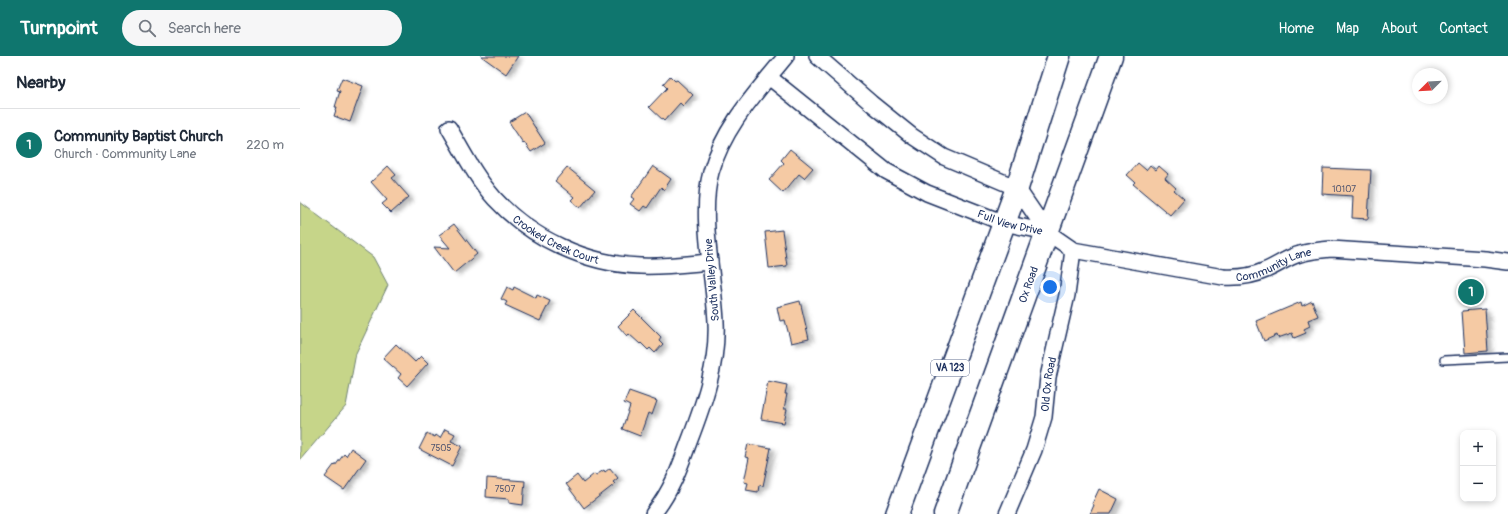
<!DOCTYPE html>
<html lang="en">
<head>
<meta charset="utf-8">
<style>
	:root { --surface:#fff; --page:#f6f6f7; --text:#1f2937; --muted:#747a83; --line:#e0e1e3; --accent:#0f766e }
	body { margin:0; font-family:Pangolin,sans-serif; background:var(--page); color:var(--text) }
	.controls { position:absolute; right:12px; bottom:12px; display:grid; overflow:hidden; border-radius:8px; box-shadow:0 2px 6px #0003 }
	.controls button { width:36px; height:36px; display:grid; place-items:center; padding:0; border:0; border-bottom:1px solid var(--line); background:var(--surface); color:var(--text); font:20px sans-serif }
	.compass { position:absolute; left:1112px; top:12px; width:36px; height:36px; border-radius:50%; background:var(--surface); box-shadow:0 2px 6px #0003; rotate:246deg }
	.you { position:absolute; left:750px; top:231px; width:14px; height:14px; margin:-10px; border:3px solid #fff; border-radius:50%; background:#1a73e8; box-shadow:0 0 0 6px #1a73e833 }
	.badge { display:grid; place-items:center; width:26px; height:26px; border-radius:50%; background:var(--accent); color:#fff; font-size:13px; font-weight:700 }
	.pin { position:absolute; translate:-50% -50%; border:2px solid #fff; box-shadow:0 1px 4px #0006 }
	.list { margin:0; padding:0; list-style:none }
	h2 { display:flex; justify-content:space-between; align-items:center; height:52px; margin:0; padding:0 16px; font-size:17px }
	h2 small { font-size:13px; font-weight:400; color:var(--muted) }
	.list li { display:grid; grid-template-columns:26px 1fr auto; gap:12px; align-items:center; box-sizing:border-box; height:72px; padding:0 16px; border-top:1px solid var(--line) }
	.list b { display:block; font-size:15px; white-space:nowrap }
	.list p { margin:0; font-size:13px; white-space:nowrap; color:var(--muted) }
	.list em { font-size:13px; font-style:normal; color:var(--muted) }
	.icon { flex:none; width:22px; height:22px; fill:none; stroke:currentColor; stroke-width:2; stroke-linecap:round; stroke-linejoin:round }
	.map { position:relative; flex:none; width:1208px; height:458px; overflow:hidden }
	header { display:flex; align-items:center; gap:24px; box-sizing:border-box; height:56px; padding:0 20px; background:var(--accent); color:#fff }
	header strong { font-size:19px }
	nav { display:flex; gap:22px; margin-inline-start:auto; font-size:14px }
	.search { width:280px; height:36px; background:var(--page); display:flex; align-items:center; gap:10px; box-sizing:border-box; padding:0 14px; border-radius:22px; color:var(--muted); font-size:15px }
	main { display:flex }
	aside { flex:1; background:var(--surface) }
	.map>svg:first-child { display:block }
	.green { fill:#c6d589; stroke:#708274 }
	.building { fill:#f5caa4; stroke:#1b2f5e; filter:url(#shadow) }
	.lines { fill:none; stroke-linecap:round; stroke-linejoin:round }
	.service-casing { stroke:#1b2f5e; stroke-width:10 }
	.minor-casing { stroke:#1b2f5e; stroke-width:18 }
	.trunk-casing { stroke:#1b2f5e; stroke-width:25 }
	.service { stroke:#fff; stroke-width:7 }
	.minor { stroke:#fff; stroke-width:15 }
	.trunk { stroke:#fff; stroke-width:22 }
	.labels { text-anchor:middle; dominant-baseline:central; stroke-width:3; stroke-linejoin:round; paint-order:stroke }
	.number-label { font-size:9px; fill:#525670 }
	.shield { fill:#fff; stroke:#5f6d8e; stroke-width:1 }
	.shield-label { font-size:10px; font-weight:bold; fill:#1b2f5e }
	.street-label { font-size:11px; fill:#1b2f5e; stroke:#fff }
</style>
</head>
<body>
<header>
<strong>Turnpoint</strong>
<div class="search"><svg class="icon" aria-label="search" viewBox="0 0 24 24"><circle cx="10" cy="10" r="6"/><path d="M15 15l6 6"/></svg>Search here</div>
<nav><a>Home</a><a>Map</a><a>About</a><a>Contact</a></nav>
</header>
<main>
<aside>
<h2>Nearby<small></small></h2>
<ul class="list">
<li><span class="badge">1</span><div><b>Community Baptist Church</b><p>Church · Community Lane</p></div><em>220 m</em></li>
</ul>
</aside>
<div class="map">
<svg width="1208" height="458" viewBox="0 0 1208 458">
	<defs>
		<filter id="shadow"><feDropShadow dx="4.5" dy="2.5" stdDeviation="2" flood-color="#0004"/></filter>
	</defs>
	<rect width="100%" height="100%" fill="#fff"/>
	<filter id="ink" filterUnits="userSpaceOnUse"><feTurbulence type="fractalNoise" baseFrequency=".025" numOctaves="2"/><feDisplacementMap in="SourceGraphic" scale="8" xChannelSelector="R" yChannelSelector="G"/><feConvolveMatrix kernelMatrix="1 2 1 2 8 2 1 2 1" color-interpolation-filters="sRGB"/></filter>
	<g filter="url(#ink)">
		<path class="green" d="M0 146 73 201 88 229 56 297 46 350 0 404Z"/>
		<g class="building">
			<path d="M181 0H218L206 18Z"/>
			<path d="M370 20 375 25 377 24 393 39 383 50 380 47 364 65 349 51 367 32 363 28Z"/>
			<path d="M42 22 63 30 50 66 34 60 37 51H35L40 35 37 34Z"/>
			<path d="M225 56 245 87 231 96 224 86 223 87 209 66Z"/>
			<path d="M490 93 513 112 504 122 499 118 483 137 469 124 484 107 481 104Z"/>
			<path d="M838 107 846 114 850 109 856 114 859 110 868 118 865 122 876 132 874 134 884 143 870 159 833 128 835 126 827 119Z"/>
			<path d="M88 110 96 119 92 122 109 141 91 157 82 148 87 144 71 126Z"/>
			<path d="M353 110 371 123 364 134 361 131 347 152 344 150 340 155 330 148 334 143 331 141Z"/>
			<path d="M267 111 295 134 280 152 271 144 274 141 255 125Z"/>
			<path d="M1023 112 1071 114 1068 163 1052 162 1053 140 1022 138Z"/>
			<path d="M154 168 177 198 154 217 134 191 150 192 139 179Z"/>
			<path d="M482 174 487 210 469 212 465 176Z"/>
			<path d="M207 231 213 234 214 231 236 242 237 239 250 245 240 265 205 249 207 246 201 243Z"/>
			<path d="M500 245 509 283 491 287 485 264 480 265 477 251Z"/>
			<path d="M1012 245 1018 260 1008 264 1010 270 1004 273 1006 277 994 282 992 277 978 282 977 279 964 285 956 265 1001 246 1002 250Z"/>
			<path d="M1185 253 1188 295 1165 297 1162 255Z"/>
			<path d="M334 254 361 281 359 284 363 288 355 297 350 292 348 294 341 287 340 288 329 278 327 280 318 270Z"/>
			<path d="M96 288 115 306 121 300 128 307 107 330 98 322 101 318 83 302Z"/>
			<path d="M468 325 487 329 485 338H487L484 353H487L484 367 461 363Z"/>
			<path d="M329 335 357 345 352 359 348 357 340 380 322 373 330 350 324 347Z"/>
			<path d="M145 373 155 378 151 385 162 390 152 410 119 393 127 377 135 381 136 379 140 382Z"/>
			<path d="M448 388 471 392 463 430 459 429 458 436 446 434 448 427 444 426 449 402 445 401Z"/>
			<path d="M51 392 66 403 44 434 25 421 34 409 35 410 44 398 46 400Z"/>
			<path d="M310 412 318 422 313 426 315 428 284 452 266 428 277 419 283 427 294 418 296 419 304 414 305 416Z"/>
			<path d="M187 422 225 425 223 449 209 447V443L186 441Z"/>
			<path d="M799 433 818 443 811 458H790L794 449 792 448Z"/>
		</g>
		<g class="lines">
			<g class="service-casing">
				<path id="service" d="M1144 304 1208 301"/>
			</g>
			<g class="minor-casing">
				<g id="minor">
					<path id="s1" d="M517 0 571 47 612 80 644 101 717 132 747 176 773 194 923 221C938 222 953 220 966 214 978 209 988 201 1000 198 1010 195 1020 194 1031 193L1185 203 1208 206"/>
					<path id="s2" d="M469 21 586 115 627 137 704 167 747 176"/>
					<path id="s3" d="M149 72C163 96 176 122 195 143 232 183 286 208 340 210 364 211 387 208 410 206"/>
					<path d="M353 458C371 436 380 411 389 386 404 347 418 308 416 266 414 220 399 160 411 116 424 70 457 36 486 0"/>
					<path id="s4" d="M707 458 734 394 744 361 748 321 767 239 773 194"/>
				</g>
			</g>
			<g class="trunk-casing">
				<g id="trunk">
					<path d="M597 458 717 132 759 0"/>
					<path id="s5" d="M645 458 811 0"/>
				</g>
			</g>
			<use href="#service" class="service"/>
			<use href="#minor" class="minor"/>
			<use href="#trunk" class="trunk"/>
		</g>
	</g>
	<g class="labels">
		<g class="number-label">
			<text x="1044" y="133">10107</text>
			<text x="141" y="392">7505</text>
			<text x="205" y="433">7507</text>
		</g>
		<rect class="shield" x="631" y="304" width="38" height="16" rx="3"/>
		<g class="shield-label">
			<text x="650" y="312">VA 123</text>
		</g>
		<g class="street-label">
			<text stroke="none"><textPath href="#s2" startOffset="285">Full View Drive</textPath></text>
			<text stroke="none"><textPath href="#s3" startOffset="159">Crooked Creek Court</textPath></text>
			<text stroke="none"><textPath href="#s1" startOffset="532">Community Lane</textPath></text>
			<text transform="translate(412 224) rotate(-95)">South Valley Drive</text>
			<text stroke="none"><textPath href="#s5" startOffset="244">Ox Road</textPath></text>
			<text stroke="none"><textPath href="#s4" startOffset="137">Old Ox Road</textPath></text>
		</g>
	</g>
</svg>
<div class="controls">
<button>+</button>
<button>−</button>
</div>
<svg class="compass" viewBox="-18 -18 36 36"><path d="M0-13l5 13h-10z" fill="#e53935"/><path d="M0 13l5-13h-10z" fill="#747a83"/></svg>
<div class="you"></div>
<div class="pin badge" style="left:1171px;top:236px">1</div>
</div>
</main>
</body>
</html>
